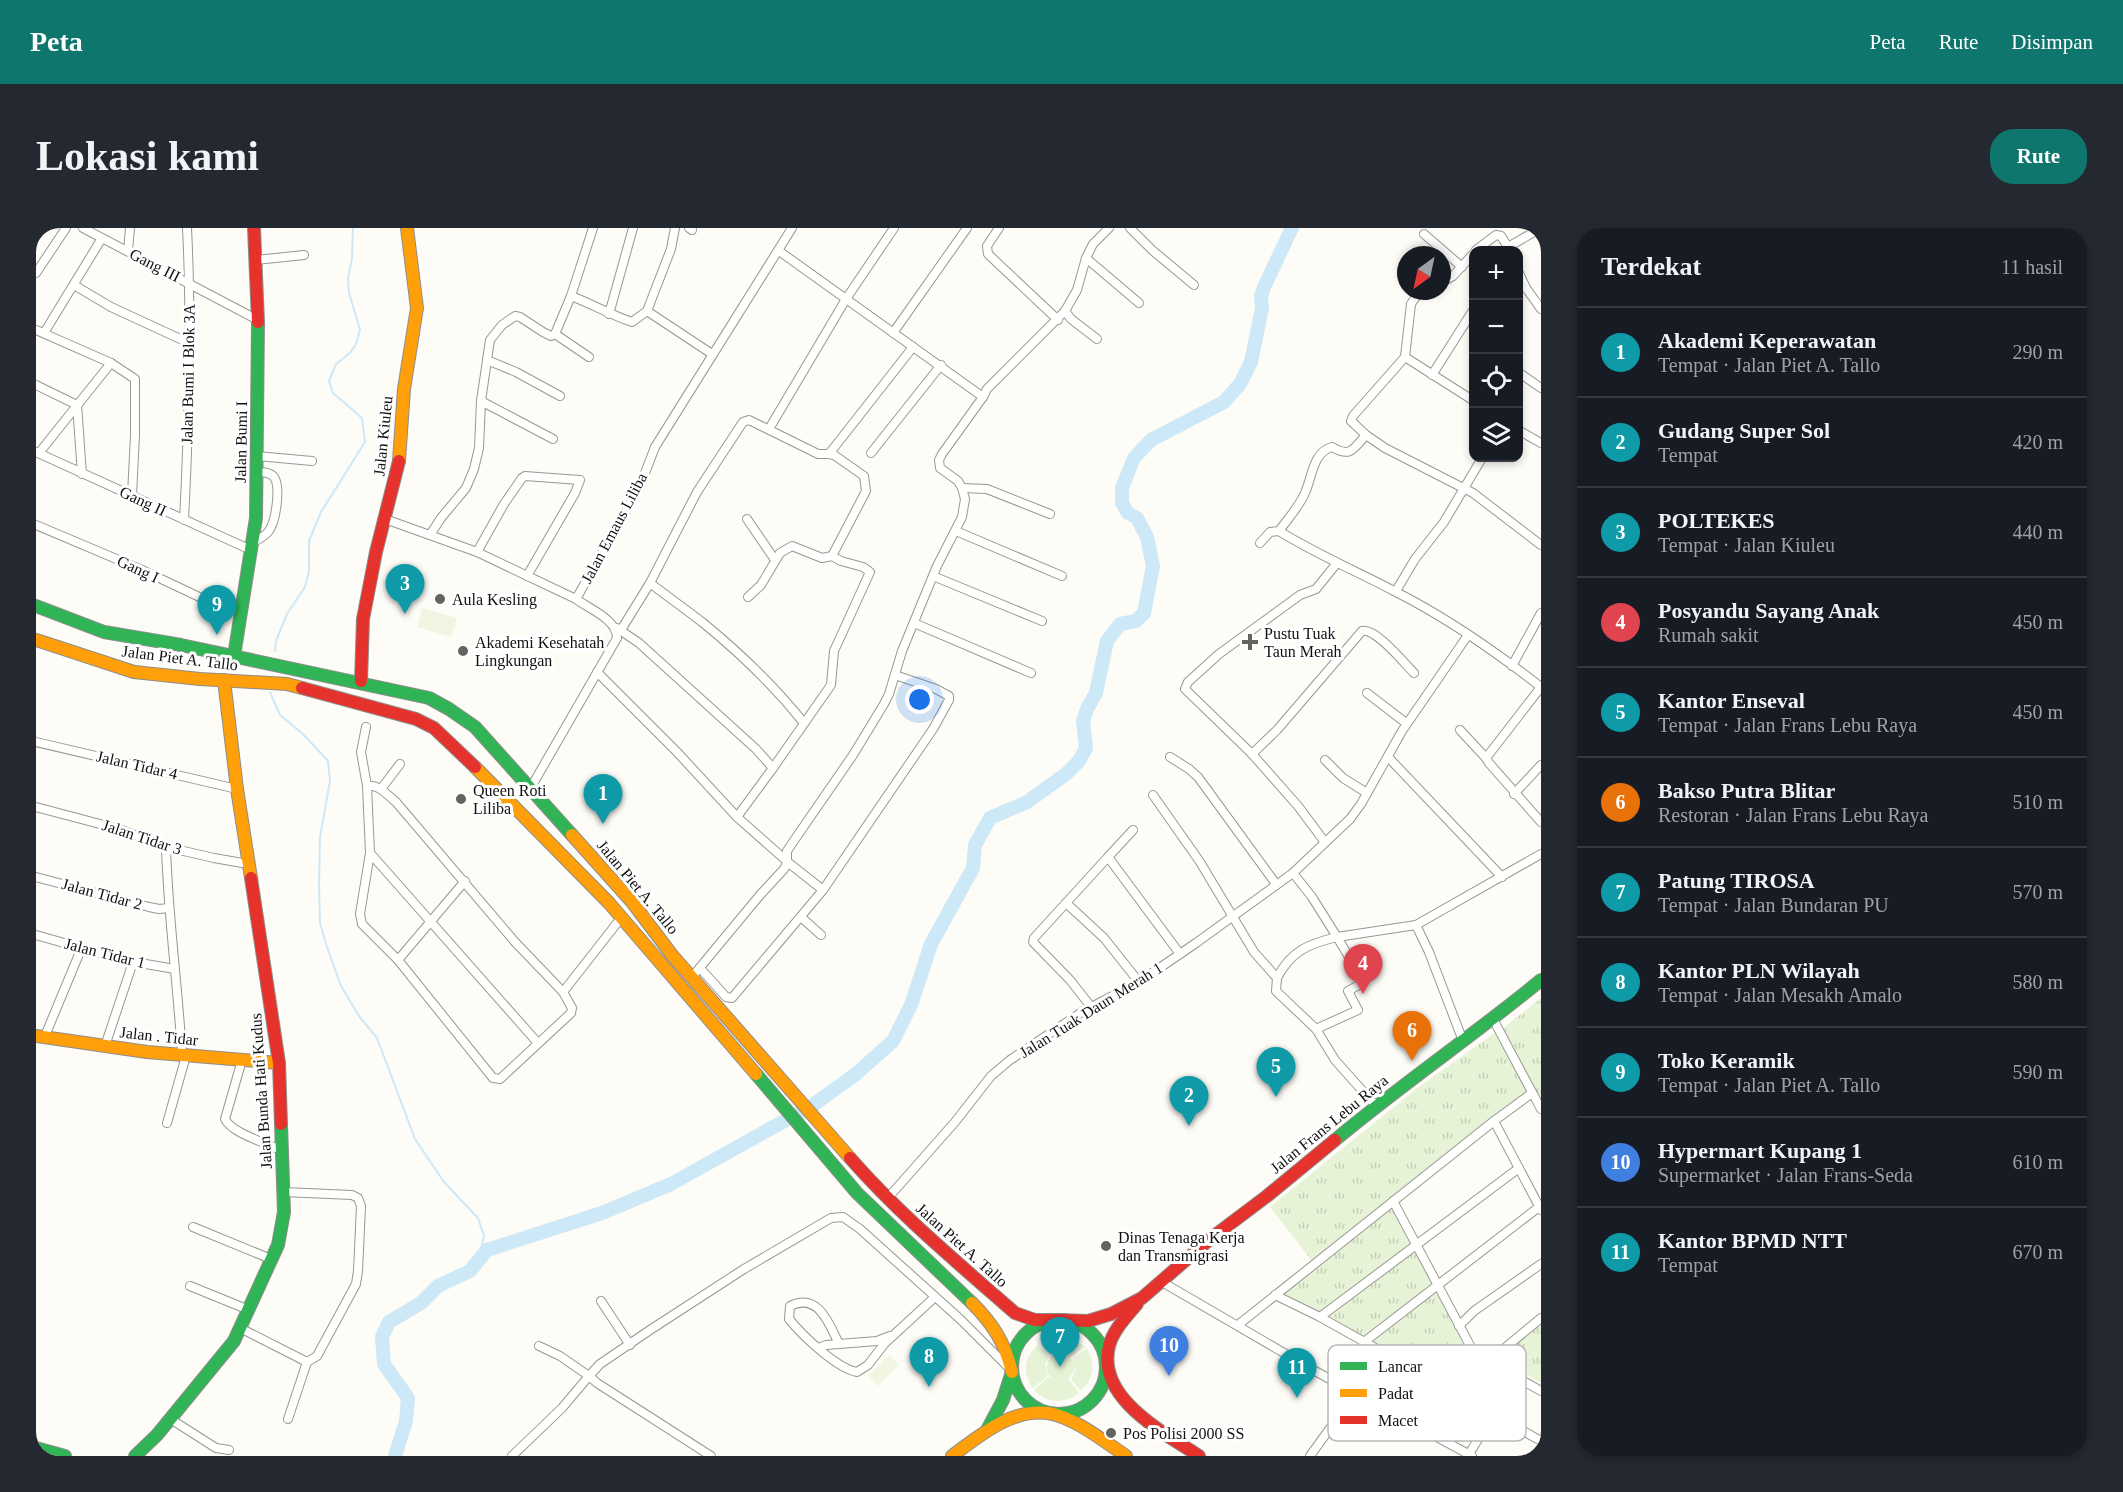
<!DOCTYPE html>
<html lang="id">
<head>
<meta charset="utf-8">
<style>
	:root { --surface:#171b24; --page:#242831; --text:#f1f3f6; --muted:#9ea1a6; --line:#363941; --accent:#0f766e }
	body { margin:0; font-family:Georgia,serif; background:var(--page); color:var(--text) }
	.controls { position:absolute; right:18px; top:18px; display:grid; overflow:hidden; border-radius:12px; box-shadow:0 3px 9px #0003 }
	.controls button { width:54px; height:54px; display:grid; place-items:center; padding:0; border:0; border-bottom:2px solid var(--line); background:var(--surface); color:var(--text); font:30px sans-serif }
	.compass { position:absolute; left:1361px; top:18px; width:54px; height:54px; border-radius:50%; background:var(--surface); box-shadow:0 3px 9px #0003; rotate:213deg }
	.you { position:absolute; left:884px; top:472px; width:21px; height:21px; margin:-15px; border:4px solid #fff; border-radius:50%; background:#1a73e8; box-shadow:0 0 0 9px #1a73e833 }
	.badge { display:grid; place-items:center; width:39px; height:39px; border-radius:50%; background:var(--accent); color:#fff; font-size:20px; font-weight:700 }
	.pin { position:absolute; translate:-50% -50px; filter:drop-shadow(0 2px 3px #0008) }
	.pin::after { content:''; position:absolute; top:32px; width:21px; height:18px; background:inherit; clip-path:polygon(0 0,100% 0,50% 100%) }
	.list { margin:0; padding:0; list-style:none }
	h2 { display:flex; justify-content:space-between; align-items:center; height:78px; margin:0; padding:0 24px; font-size:26px }
	h2 small { font-size:20px; font-weight:400; color:var(--muted) }
	.list li { display:grid; grid-template-columns:39px 1fr auto; gap:18px; align-items:center; box-sizing:border-box; height:90px; padding:0 24px; border-top:2px solid var(--line) }
	.list b { display:block; font-size:22px; white-space:nowrap }
	.list p { margin:0; font-size:20px; white-space:nowrap; color:var(--muted) }
	.list em { font-size:20px; font-style:normal; color:var(--muted) }
	.icon { flex:none; width:33px; height:33px; fill:none; stroke:currentColor; stroke-width:2; stroke-linecap:round; stroke-linejoin:round }
	.map { position:relative; flex:none; width:1505px; height:1228px; overflow:hidden; border-radius:24px }
	header { display:flex; align-items:center; gap:36px; box-sizing:border-box; height:84px; padding:0 30px; background:var(--accent); color:#fff }
	header strong { font-size:28px }
	nav { display:flex; gap:33px; margin-inline-start:auto; font-size:21px }
	.intro { display:flex; align-items:center; justify-content:space-between; box-sizing:border-box; height:144px; padding:0 36px }
	h1 { margin:0; font-size:42px }
	.button { padding:15px 27px; border-radius:24px; background:var(--accent); color:#fff; font-size:21px; font-weight:700 }
	main { display:flex; gap:36px; padding:0 36px }
	aside { flex:1; background:var(--surface); border-radius:24px; box-shadow:0 3px 9px #0003 }
	.map>svg:first-child { display:block }
	.grass { fill:url(#grass-tufts) }
	.park { fill:#e7f3d7 }
	.pitch { fill:#f0f6e1 }
	.lines { fill:none; stroke-linecap:round; stroke-linejoin:round }
	.stream { stroke:#cde8f7; stroke-width:2 }
	.river { stroke:#cde8f7; stroke-width:14 }
	.street-casing { stroke:#979795; stroke-width:10 }
	.fast-casing { stroke:#8e8d8b; stroke-width:14 }
	.slow-casing { stroke:#8e8d8b; stroke-width:14 }
	.jam-casing { stroke:#8e8d8b; stroke-width:14 }
	.street { stroke:#fffffe; stroke-width:8 }
	.fast { stroke:#30b455; stroke-width:12 }
	.slow { stroke:#ff9f0a; stroke-width:12 }
	.jam { stroke:#e5322d; stroke-width:12 }
	.poi-dot { fill:#646362; stroke:#fff; stroke-width:2 }
	.labels { text-anchor:middle; dominant-baseline:central; stroke-width:6; stroke-linejoin:round; paint-order:stroke }
	.street-label { font-size:16px; fill:#111; stroke:#fff }
	.poi-label { font-size:16px; fill:#111; stroke:#fff; text-anchor:start }
	.key { fill:#fff; stroke:#b8b8b8; stroke-width:1.5 }
	.key-label { font-size:16px; fill:#111 }
</style>
</head>
<body>
<header>
<strong>Peta</strong>
<nav><a>Peta</a><a>Rute</a><a>Disimpan</a></nav>
</header>
<div class="intro"><h1>Lokasi kami</h1><a class="button">Rute</a></div>
<main>
<div class="map">
<svg width="1505" height="1228" viewBox="0 0 1505 1228">
	<defs>
		<pattern id="grass-tufts" width="24" height="20" patternUnits="userSpaceOnUse" patternTransform="scale(1.5)"><rect width="24" height="20" fill="#e7f3d7"/><path d="M3 7l-1-3M5 7V3M7 7l1-3M15 17l-1-3M17 17v-4M19 17l1-3" fill="none" stroke="#c5cfb8"/></pattern>
	</defs>
	<rect width="100%" height="100%" fill="#fdfcf7"/>
	<g class="grass">
		<path d="M1505 770V876L1465 802Z"/>
		<path d="M1460 804 1492 864 1276 1033 1234 979 1384 858Z"/>
		<path d="M1356 977 1435 1125 1413 1159 1247 1065Z"/>
		<path d="M1505 1095V1155L1462 1130Z"/>
	</g>
	<g class="park">
		<path d="M1027 1108 1035 1109 1049 1119 1034 1129 1037 1133V1131L1051 1120C1059 1137 1058 1150 1045 1163L1035 1151 1039 1144V1139L1037 1145 1032 1151 1043 1165C1028 1176 1011 1176 998 1162L1012 1149 1015 1150 1010 1144 1012 1132 1018 1126H1031L1021 1124 1014 1127 1004 1114 1015 1109Z"/>
		<path d="M1002 1117 1013 1129 1009 1136 1011 1148 997 1160C986 1144 988 1129 1002 1117Z"/>
	</g>
	<g class="pitch">
		<path d="M386 380 421 390 415 409 381 399Z"/>
		<path d="M853 1127 863 1137 842 1158 832 1147Z"/>
	</g>
	<g class="lines">
		<g class="stream">
			<path d="M239 423 240 413 251 386 269 359 273 343V313L285 284 329 214 326 190 297 165 293 153 300 136 314 125 320 116 324 102 313 65 312 50 316 31 317 0"/>
			<path d="M234 464 244 487 267 506 292 533 294 553 284 609 283 656 284 695 291 719 305 758 323 788 341 810 379 911 408 954 442 990 448 1008 445 1022 434 1043"/>
		</g>
		<path class="river" d="M359 1228 370 1193 372 1170 348 1136 346 1109 353 1094 385 1075 402 1058 434 1043 451 1022 566 985 635 956 777 877 820 846 857 813 875 777 895 716 937 640 939 617 954 590 991 574 1030 546 1043 533 1050 520 1047 493 1051 481 1060 465 1071 413 1084 396 1100 393 1108 385 1117 338 1111 309 1101 290 1092 285 1086 275V260L1098 230 1115 212 1188 174 1204 156 1215 134 1226 80 1225 68 1228 59 1256 0"/>
		<g class="street-casing">
			<g id="street">
				<path d="M47 0 222 92"/>
				<path d="M639 0 635 21 611 83 676 126"/>
				<path d="M653 0 656 2"/>
				<path d="M963 0 951 18 952 26 1022 92"/>
				<path d="M1094 0 1116 22 1158 57"/>
				<path d="M1388 6 1426 39"/>
				<path d="M1472 19 1505 0"/>
				<path d="M1440 22 1460 7 1465 8 1474 22"/>
				<path d="M92 23 94 0"/>
				<path d="M743 23 947 169"/>
				<path d="M1050 30 1103 75"/>
				<path d="M220 32 268 27"/>
				<path d="M1482 43 1490 60 1505 81"/>
				<path d="M0 45 30 0"/>
				<path d="M1406 54 1417 48 1438 25"/>
				<path d="M38 57 75 79 153 115"/>
				<path d="M1384 63 1375 76 1369 129 1438 173"/>
				<path d="M535 68C556 76 575 87 596 94L611 83"/>
				<path d="M1029 83 1035 91 1061 111"/>
				<path d="M573 86 597 0"/>
				<path d="M0 102 75 135 99 151V207L96 267"/>
				<path d="M8 105 66 10"/>
				<path d="M857 105 931 0"/>
				<path d="M519 106 553 129"/>
				<path d="M1369 129 1317 188 1315 193 1330 207 1349 220 1437 265 1505 317"/>
				<path d="M451 132 480 144 524 168"/>
				<path d="M1482 144 1505 160"/>
				<path d="M1396 147 1436 84"/>
				<path d="M0 157 41 177 46 246"/>
				<path d="M445 173 517 211"/>
				<path d="M733 201 810 71 858 0"/>
				<path d="M1482 202 1505 215"/>
				<path d="M1330 207C1317 221 1315 230 1296 219 1276 224 1276 252 1268 267 1262 280 1251 292 1243 303 1280 326 1320 343 1358 363 1410 389 1460 424 1505 459"/>
				<path d="M0 224 215 322"/>
				<path d="M3 225 75 135"/>
				<path d="M835 225 905 137"/>
				<path d="M793 226 798 227 828 248 830 263 796 328"/>
				<path d="M221 228 276 233"/>
				<path d="M926 260 951 261 1014 286"/>
				<path d="M349 291 441 324 540 371"/>
				<path d="M711 291 739 332"/>
				<path d="M148 292C153 195 156 97 151 0"/>
				<path d="M0 297 104 341 174 374 205 383"/>
				<path d="M920 303 1026 348"/>
				<path d="M394 307 405 290 430 260 438 241 443 220 445 173 454 112 466 97 479 88 484 89 507 104 515 108 519 106 535 68 557 0"/>
				<path d="M216 315C221 312 228 309 232 304 240 295 245 259 238 249 234 244 226 244 220 244"/>
				<path d="M1224 315 1234 304 1243 303"/>
				<path d="M441 324 468 276 486 250 489 248 544 252 539 265 491 348"/>
				<path d="M897 348 1006 393"/>
				<path d="M614 355C631 368 649 381 666 394 703 424 739 459 768 495"/>
				<path d="M1360 363 1379 331 1408 294 1446 230"/>
				<path d="M878 395 995 445"/>
				<path d="M581 400 603 415 720 521 737 540"/>
				<path d="M585 402 614 355 661 264 707 194 713 192 774 222 782 226H793L877 119"/>
				<path d="M1476 438 1505 385"/>
				<path d="M561 444 641 524 701 589 754 636 787 662"/>
				<path d="M1505 459 1450 530 1453 535 1505 594"/>
				<path d="M1331 465 1370 495"/>
				<path d="M330 499 325 524 331 558"/>
				<path d="M1424 502 1450 530"/>
				<path d="M0 514 201 561"/>
				<path d="M1216 526 1241 502 1326 403C1340 400 1367 434 1378 445"/>
				<path d="M1134 529 1153 541 1162 549 1240 656"/>
				<path d="M1352 529 1466 649"/>
				<path d="M1289 532 1307 550 1331 565"/>
				<path d="M345 561 364 536"/>
				<path d="M494 561 581 410C581 391 553 381 540 371L604 258 619 219 756 0"/>
				<path d="M1478 566 1505 537"/>
				<path d="M1117 567 1164 634 1218 724 1241 750 1240 763 1280 801 1299 832 1340 878"/>
				<path d="M0 579 83 601 130 619 178 630 212 636"/>
				<path d="M701 589 737 540 795 457 798 423 834 344 827 339 805 333 796 328 786 330 756 318 744 325 725 357 712 369"/>
				<path d="M1288 613 1262 578 1216 526 1149 461 1152 454 1183 426 1264 367 1280 361 1301 335"/>
				<path d="M130 619C132 689 142 758 146 827"/>
				<path d="M334 625 324 686 326 696 362 732 457 850 464 851 535 785 536 780 527 764 479 714 360 574C351 567 343 556 331 558L334 625 501 814"/>
				<path d="M1072 629 1097 602"/>
				<path d="M1257 645 1276 669 1301 709 1380 697 1393 724 1427 813"/>
				<path d="M0 649 113 679 123 681 133 680"/>
				<path d="M1030 675 1068 710 1103 754"/>
				<path d="M765 689 785 707"/>
				<path d="M1380 697 1505 626"/>
				<path d="M0 707 92 733 139 741"/>
				<path d="M362 732 429 653"/>
				<path d="M664 740 690 769 696 770 787 662 897 501 913 472V468L900 461 859 447"/>
				<path d="M656 749 724 667 748 641 751 635V623L757 614 817 527 848 476 853 466 866 423 901 338 926 289 929 271 926 260 922 253 904 240 903 232 906 226 947 169 951 161 1029 83 1041 62 1050 30 1057 16 1073 0"/>
				<path d="M1241 750C1255 723 1272 716 1301 709L1328 754 1312 763 1322 782 1280 801"/>
				<path d="M527 764 585 690"/>
				<path d="M1056 780 1034 752 997 714 998 710 1072 629 1144 726"/>
				<path d="M1457 791 1505 881"/>
				<path d="M9 808 46 719"/>
				<path d="M69 818 97 734"/>
				<path d="M206 832 189 891C195 905 233 916 247 923"/>
				<path d="M1458 893 1505 982"/>
				<path d="M131 895 150 828"/>
				<path d="M248 964 316 967 322 970 325 978 322 1043 320 1056 281 1128 271 1134"/>
				<path d="M851 971 919 894 955 848 974 832 1046 784 1103 754 1160 715 1257 645 1314 591 1325 576 1366 503 1432 407"/>
				<path d="M1357 973 1438 1125 1505 1163"/>
				<path d="M157 999 235 1031"/>
				<path d="M1126 1054 1279 1143 1436 1228"/>
				<path d="M154 1058 213 1082"/>
				<path d="M1239 1067 1284 1089 1505 1213"/>
				<path d="M565 1073 594 1117"/>
				<path d="M1284 1089 1483 940"/>
				<path d="M1202 1097 1458 893 1496 865"/>
				<path d="M1423 1098 1438 1083 1505 1036"/>
				<path d="M204 1100 271 1134 252 1191"/>
				<path d="M1328 1114 1503 979"/>
				<path d="M803 1116C793 1095 782 1064 754 1078L753 1091C766 1107 800 1140 821 1144L832 1137 849 1115 899 1069"/>
				<path d="M783 1120 790 1117 841 1113 854 1108"/>
				<path d="M1453 1133 1505 1090"/>
				<path d="M1416 1163 1438 1125"/>
				<path d="M133 1190 180 1220 193 1222"/>
				<path d="M1433 1226 1457 1187"/>
				<path d="M476 1228 526 1180 553 1148 524 1128 503 1118"/>
				<path d="M675 1228 561 1155 553 1148 564 1136 614 1102 708 1041 795 990 807 989 824 1001 924 1091 976 1143"/>
				<path d="M1274 1228 1328 1153 1345 1124"/>
			</g>
		</g>
		<g class="fast-casing">
			<g id="fast">
				<path d="M0 378 68 404 145 417 393 470 413 481 439 499 536 607"/>
				<path d="M198 428 220 290 222 94"/>
				<path d="M720 846 821 965 936 1075"/>
				<path d="M1299 912C1366 856 1438 807 1505 752"/>
				<circle cx="1023" cy="1139" r="47"/>
				<path d="M951 1202 967 1172 976 1144"/>
				<path d="M0 1220 29 1228"/>
				<path d="M99 1228 121 1207 198 1113 242 1017 248 984 245 896"/>
			</g>
		</g>
		<g class="slow-casing">
			<g id="slow">
				<path d="M363 233 368 161 381 80 371 0"/>
				<path d="M0 412 98 444 164 451 251 456 266 460"/>
				<path d="M188 452 201 561 215 650"/>
				<path d="M439 539 573 675 720 846"/>
				<path d="M536 607 596 674 636 727 814 930"/>
				<path d="M0 808 111 824 243 835"/>
				<path d="M936 1075C957 1096 969 1115 976 1144"/>
				<path d="M916 1228C943 1208 976 1180 1012 1185 1038 1189 1069 1214 1090 1228"/>
			</g>
		</g>
		<g class="jam-casing">
			<g id="jam">
				<path d="M218 0 222 94"/>
				<path d="M325 453 327 391 340 324 363 233"/>
				<path d="M266 460 380 491 398 500 439 539"/>
				<path d="M215 650 243 835 245 896"/>
				<path d="M814 930C864 987 922 1035 979 1085L999 1092H1023"/>
				<path d="M1101 1076C1091 1088 1077 1102 1073 1118 1060 1170 1127 1204 1163 1228"/>
				<path d="M1023 1092 1052 1093 1075 1086 1106 1070 1174 1011 1231 968 1299 912"/>
			</g>
		</g>
		<use href="#street" class="street"/>
		<use href="#fast" class="fast"/>
		<use href="#slow" class="slow"/>
		<use href="#jam" class="jam"/>
	</g>
	<g class="poi-dot">
		<circle cx="404" cy="371" r="6"/>
		<path d="M1211 405h6v6h6v6h-6v6h-6v-6h-6v-6h6z"/>
		<circle cx="427" cy="423" r="6"/>
		<circle cx="425" cy="571" r="6"/>
		<circle cx="1070" cy="1018" r="6"/>
		<circle cx="1075" cy="1205" r="6"/>
	</g>
	<g class="labels">
		<g class="street-label">
			<text transform="translate(119 37) rotate(27)">Gang III</text>
			<text transform="translate(152 146) rotate(-89)">Jalan Bumi I Blok 3A</text>
			<text transform="translate(347 208) rotate(-84)">Jalan Kiuleu</text>
			<text transform="translate(205 214) rotate(-89)">Jalan Bumi I</text>
			<text transform="translate(107 273) rotate(25)">Gang II</text>
			<text transform="translate(578 300) rotate(-62)">Jalan Emaus Liliba</text>
			<text transform="translate(102 341) rotate(25)">Gang I</text>
			<text transform="translate(144 430) rotate(7)">Jalan Piet A. Tallo</text>
			<text transform="translate(101 537) rotate(13)">Jalan Tidar 4</text>
			<text transform="translate(106 609) rotate(18)">Jalan Tidar 3</text>
			<text transform="translate(602 659) rotate(50)">Jalan Piet A. Tallo</text>
			<text transform="translate(66 666) rotate(15)">Jalan Tidar 2</text>
			<text transform="translate(69 725) rotate(14)">Jalan Tidar 1</text>
			<text transform="translate(1055 782) rotate(-32)">Jalan Tuak Daun Merah 1</text>
			<text transform="translate(123 808) rotate(6)">Jalan . Tidar</text>
			<text transform="translate(225 863) rotate(-94)">Jalan Bunda Hati Kudus</text>
			<text transform="translate(1293 896) rotate(-39)">Jalan Frans Lebu Raya</text>
			<text transform="translate(926 1017) rotate(42)">Jalan Piet A. Tallo</text>
		</g>
		<g class="poi-label">
			<text x="416" y="371">Aula Kesling</text>
			<text x="1228" y="405">Pustu Tuak<tspan x="1228" dy="18">Taun Merah</tspan></text>
			<text x="439" y="414">Akademi Kesehatah<tspan x="439" dy="18">Lingkungan</tspan></text>
			<text x="437" y="562">Queen Roti<tspan x="437" dy="18">Liliba</tspan></text>
			<text x="1082" y="1009">Dinas Tenaga Kerja<tspan x="1082" dy="18">dan Transmigrasi</tspan></text>
			<text x="1087" y="1205">Pos Polisi 2000 SS</text>
		</g>
	</g>
	<rect x="1292" y="1117" width="198" height="96" rx="9" class="key"/>
	<rect x="1304" y="1134" width="27" height="8" fill="#30b455"/>
	<rect x="1304" y="1161" width="27" height="8" fill="#ff9f0a"/>
	<rect x="1304" y="1188" width="27" height="8" fill="#e5322d"/>
	<g class="key-label">
		<text x="1342" y="1144">Lancar</text>
		<text x="1342" y="1171">Padat</text>
		<text x="1342" y="1198">Macet</text>
	</g>
</svg>
<div class="controls">
<button>+</button>
<button>−</button>
<button><svg class="icon" aria-label="locate" viewBox="0 0 24 24"><circle cx="12" cy="12" r="6"/><path d="M12 2v4M12 18v4M2 12h4M18 12h4"/></svg></button>
<button><svg class="icon" aria-label="layers" viewBox="0 0 24 24"><path d="M12 4l9 5-9 5-9-5zM3 14l9 5 9-5"/></svg></button>
</div>
<svg class="compass" viewBox="-18 -18 36 36"><path d="M0-13l5 13h-10z" fill="#e53935"/><path d="M0 13l5-13h-10z" fill="#9ea1a6"/></svg>
<div class="you"></div>
<div class="pin badge" style="left:567px;top:596px;background:#0f9aa8">1</div>
<div class="pin badge" style="left:1153px;top:898px;background:#0f9aa8">2</div>
<div class="pin badge" style="left:369px;top:386px;background:#0f9aa8">3</div>
<div class="pin badge" style="left:1327px;top:766px;background:#e0444e">4</div>
<div class="pin badge" style="left:1240px;top:869px;background:#0f9aa8">5</div>
<div class="pin badge" style="left:1376px;top:833px;background:#e8710a">6</div>
<div class="pin badge" style="left:1024px;top:1139px;background:#0f9aa8">7</div>
<div class="pin badge" style="left:893px;top:1159px;background:#0f9aa8">8</div>
<div class="pin badge" style="left:181px;top:407px;background:#0f9aa8">9</div>
<div class="pin badge" style="left:1133px;top:1148px;background:#3f7fe0">10</div>
<div class="pin badge" style="left:1261px;top:1170px;background:#0f9aa8">11</div>
</div>
<aside>
<h2>Terdekat<small>11 hasil</small></h2>
<ul class="list">
<li><span class="badge" style="background:#0f9aa8">1</span><div><b>Akademi Keperawatan</b><p>Tempat · Jalan Piet A. Tallo</p></div><em>290 m</em></li>
<li><span class="badge" style="background:#0f9aa8">2</span><div><b>Gudang Super Sol</b><p>Tempat</p></div><em>420 m</em></li>
<li><span class="badge" style="background:#0f9aa8">3</span><div><b>POLTEKES</b><p>Tempat · Jalan Kiuleu</p></div><em>440 m</em></li>
<li><span class="badge" style="background:#e0444e">4</span><div><b>Posyandu Sayang Anak</b><p>Rumah sakit</p></div><em>450 m</em></li>
<li><span class="badge" style="background:#0f9aa8">5</span><div><b>Kantor Enseval</b><p>Tempat · Jalan Frans Lebu Raya</p></div><em>450 m</em></li>
<li><span class="badge" style="background:#e8710a">6</span><div><b>Bakso Putra Blitar</b><p>Restoran · Jalan Frans Lebu Raya</p></div><em>510 m</em></li>
<li><span class="badge" style="background:#0f9aa8">7</span><div><b>Patung TIROSA</b><p>Tempat · Jalan Bundaran PU</p></div><em>570 m</em></li>
<li><span class="badge" style="background:#0f9aa8">8</span><div><b>Kantor PLN Wilayah</b><p>Tempat · Jalan Mesakh Amalo</p></div><em>580 m</em></li>
<li><span class="badge" style="background:#0f9aa8">9</span><div><b>Toko Keramik</b><p>Tempat · Jalan Piet A. Tallo</p></div><em>590 m</em></li>
<li><span class="badge" style="background:#3f7fe0">10</span><div><b>Hypermart Kupang 1</b><p>Supermarket · Jalan Frans-Seda</p></div><em>610 m</em></li>
<li><span class="badge" style="background:#0f9aa8">11</span><div><b>Kantor BPMD NTT</b><p>Tempat</p></div><em>670 m</em></li>
</ul>
</aside>
</main>
</body>
</html>
